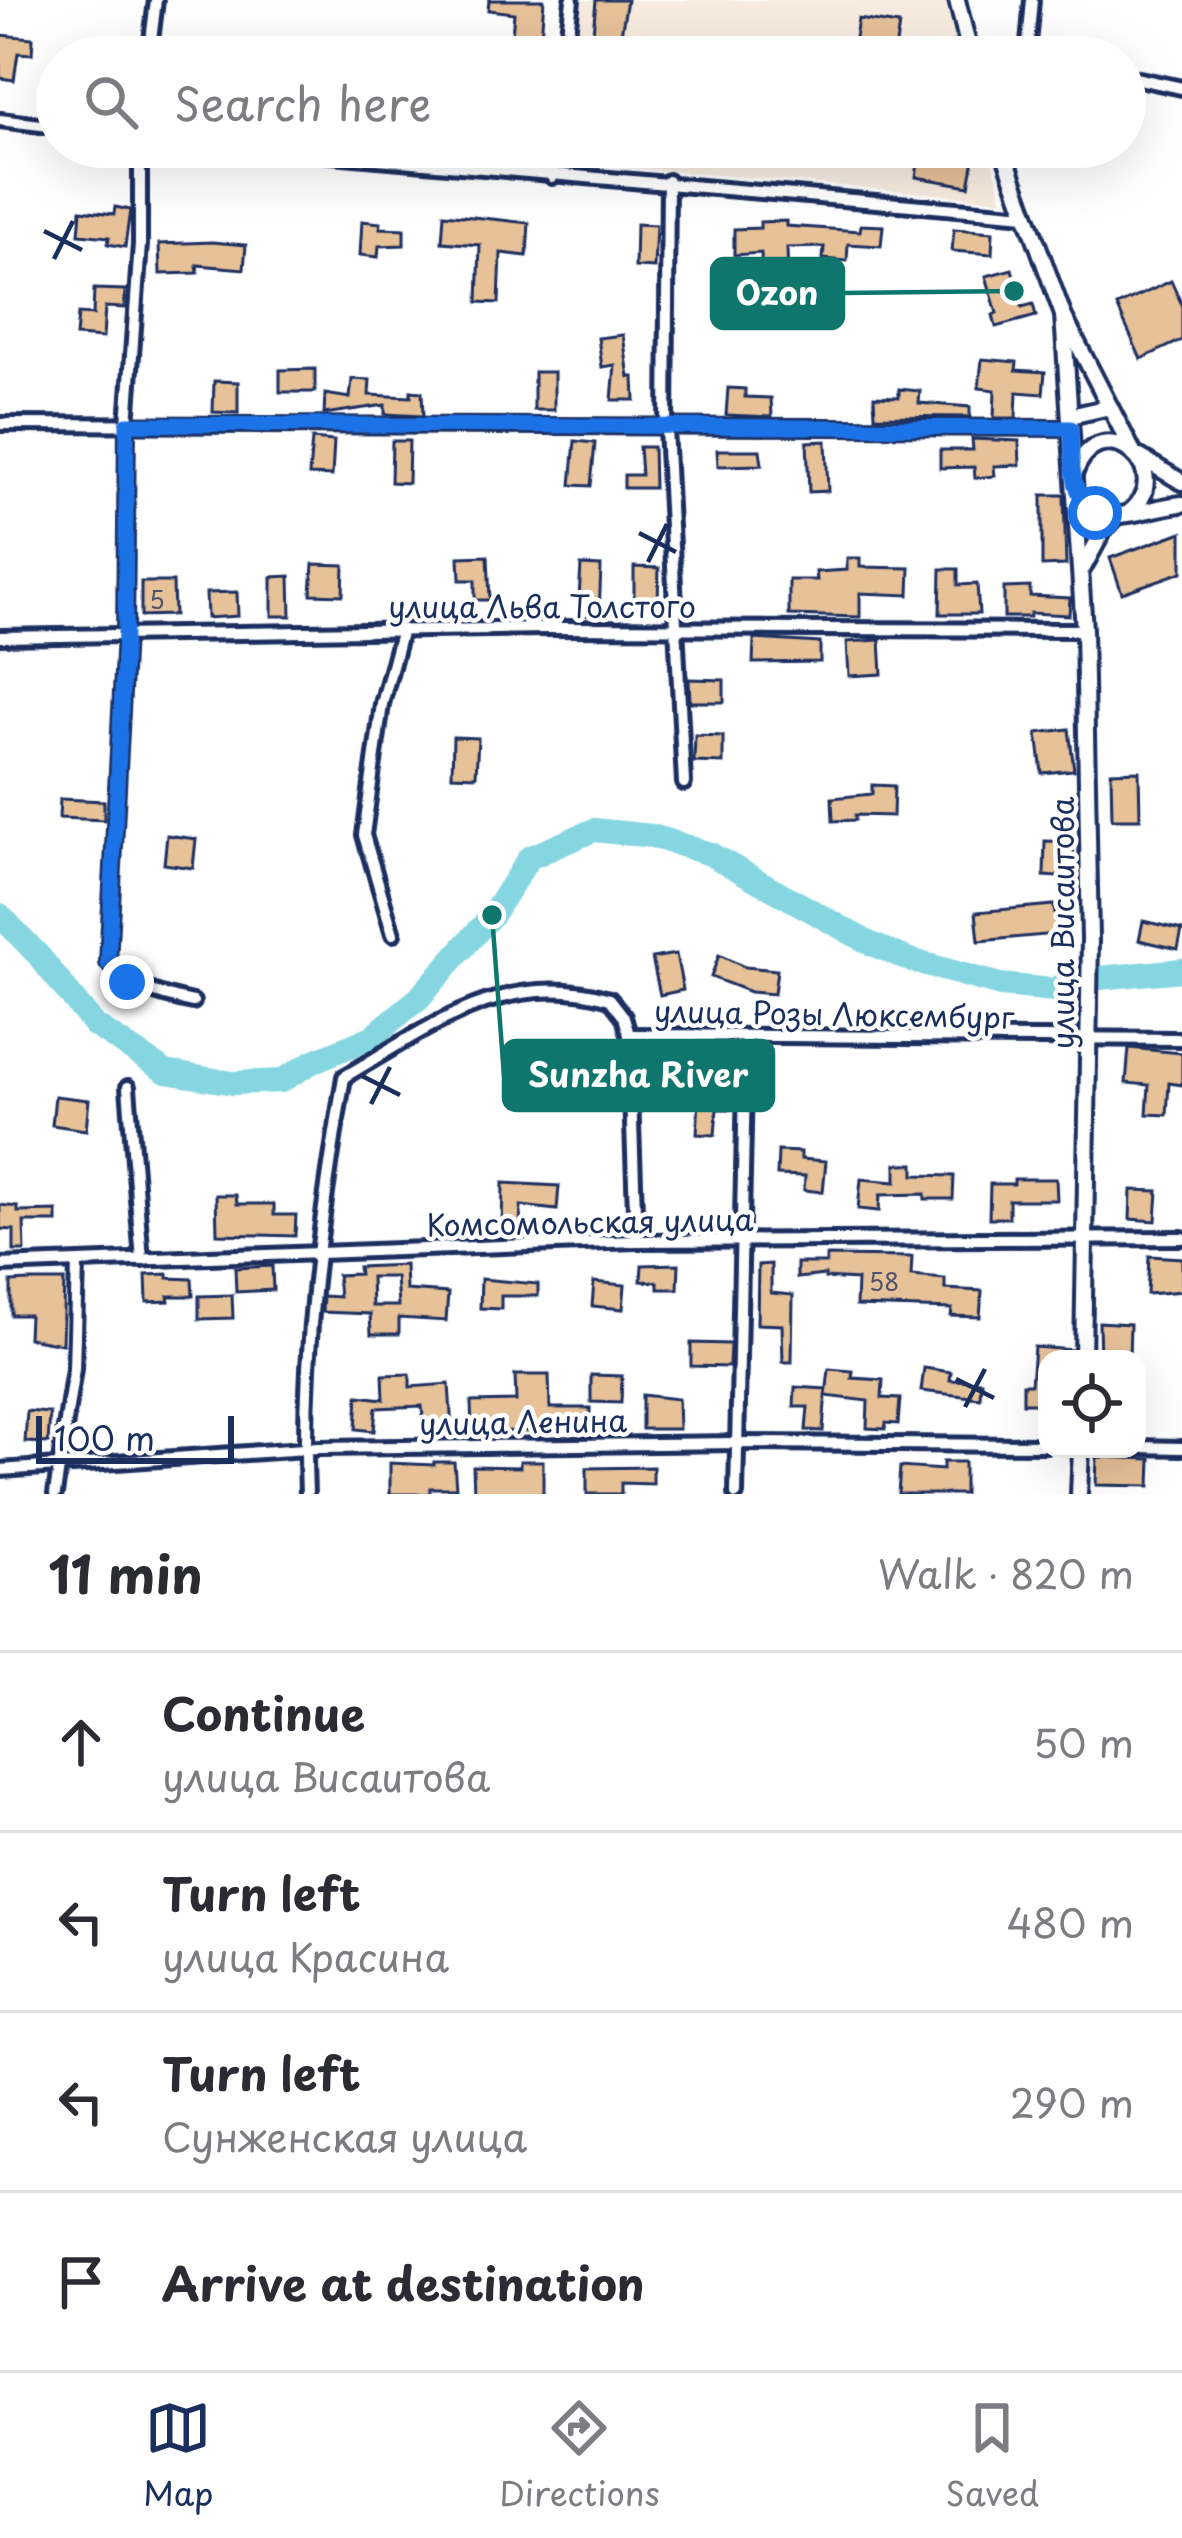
<!DOCTYPE html>
<html lang="en">
<head>
<meta charset="utf-8">
<style>
	:root { --surface:#fff; --page:#f7f7f7; --text:#2b2b33; --muted:#7c7c81; --line:#e1e1e2; --accent:#1b2f5e }
	body { margin:0; font-family:"Playpen Sans",sans-serif; background:var(--page); color:var(--text) }
	.controls { position:absolute; right:36px; bottom:36px; display:grid; overflow:hidden; border-radius:24px; box-shadow:0 12px 48px #0002 }
	.controls button { width:108px; height:108px; display:grid; place-items:center; padding:0; border:0; border-bottom:3px solid var(--line); background:var(--surface); color:var(--text); font:60px sans-serif }
	.scale { position:absolute; left:36px; bottom:30px; width:198px; box-sizing:border-box; padding-left:12px; border:6px solid #1b2f5e; border-top:0; font-size:33px; line-height:42px; white-space:nowrap; color:#1b2f5e; -webkit-text-stroke:9px #fff; paint-order:stroke }
	.stop { position:absolute; width:36px; height:36px; margin:-27px; border:9px solid #1a73e8; border-radius:50%; background:#fff }
	.stop.end { background:#1a73e8; border-color:#fff; box-shadow:0 3px 12px #0008 }
	.list { margin:0; padding:0; list-style:none }
	h2 { display:flex; justify-content:space-between; align-items:center; height:156px; margin:0; padding:0 48px; font-size:51px }
	h2 small { font-size:39px; font-weight:400; color:var(--muted) }
	.list li { display:grid; grid-template-columns:78px 1fr auto; gap:36px; align-items:center; box-sizing:border-box; height:180px; padding:0 48px; border-top:3px solid var(--line) }
	.list b { display:block; font-size:45px; white-space:nowrap }
	.list p { margin:0; font-size:39px; white-space:nowrap; color:var(--muted) }
	.list em { font-size:39px; font-style:normal; color:var(--muted) }
	.icon { flex:none; width:66px; height:66px; fill:none; stroke:currentColor; stroke-width:2; stroke-linecap:round; stroke-linejoin:round }
	.map { position:relative; flex:none; width:1182px; height:1494px; overflow:hidden }
	.search { position:absolute; background:var(--surface); box-shadow:0 12px 48px #0002; left:36px; right:36px; top:36px; height:132px; display:flex; align-items:center; gap:30px; box-sizing:border-box; padding:0 42px; border-radius:66px; color:var(--muted); font-size:45px }
	.sheet { height:876px; background:var(--surface) }
	nav { display:flex; justify-content:space-around; align-items:center; box-sizing:border-box; height:168px; border-top:3px solid var(--line); background:var(--surface); font-size:33px; color:var(--muted) }
	nav a { display:grid; justify-items:center; gap:6px }
	nav .on { color:var(--accent) }
	.map>svg:first-child { display:block }
	.built { fill:#f8ece0 }
	.lines { fill:none; stroke-linecap:round; stroke-linejoin:round }
	.river { stroke:#86d6e2; stroke-width:24 }
	.building { fill:#e7c198; stroke:#1b2f5e; stroke-width:3; fill-rule:evenodd }
	.minor-casing { stroke:#1b2f5e; stroke-width:20 }
	.tertiary-casing { stroke:#1b2f5e; stroke-width:22 }
	.minor { stroke:#fff; stroke-width:10 }
	.tertiary { stroke:#fff; stroke-width:14 }
	.route { stroke:#1a73e8; stroke-width:15 }
	.ticks { fill:none; stroke:#1b2f5e; stroke-width:4.5 }
	.labels { text-anchor:middle; dominant-baseline:central; stroke-width:9; stroke-linejoin:round; paint-order:stroke }
	.number-label { font-size:24px; fill:#4e546c }
	.street-label { font-size:30px; fill:#1b2f5e; stroke:#fff }
	.leader { fill:none; stroke:#0f766e; stroke-width:4.5 }
	.callout-dot { fill:#0f766e; stroke:#fff; stroke-width:4.5 }
	.callout { fill:#0f766e; stroke:#0f766e; stroke-width:4.5 }
	.callout-label { font-size:33px; text-anchor:middle; font-weight:bold; fill:#fff }
</style>
</head>
<body>
<div class="map">
<svg width="1182" height="1494" viewBox="0 0 1182 1494">
	<rect width="100%" height="100%" fill="#fff"/>
	<filter id="ink" filterUnits="userSpaceOnUse"><feTurbulence type="fractalNoise" baseFrequency=".00833" numOctaves="2"/><feDisplacementMap in="SourceGraphic" scale="24" xChannelSelector="R" yChannelSelector="G"/><feConvolveMatrix kernelMatrix="1 2 1 2 8 2 1 2 1" color-interpolation-filters="sRGB"/></filter>
	<g filter="url(#ink)">
		<g class="built">
			<path d="M581 0H945L961 57H572Z"/>
			<path d="M558 147H988L1003 200 556 161Z"/>
		</g>
		<g class="lines">
			<path class="river" d="M0 915 39 956 94 1025 166 1072 233 1083 281 1081 314 1061 372 1037 419 998 492 915 529 858 594 830 652 836 710 854 869 943 910 960 1000 985 1054 990 1069 981 1182 970"/>
		</g>
		<g class="building">
			<path d="M489 0H544L541 37 512 35 514 13 488 10Z"/>
			<path d="M596 0H627L617 57H584L588 32 593 33Z"/>
			<path d="M858 19 899 25 894 57H852Z"/>
			<path d="M0 35 33 38 32 54 18 53 14 80 0 78Z"/>
			<path d="M920 150 974 159 969 186 916 177Z"/>
			<path d="M115 207 130 210 125 247 108 244 109 237 79 234 81 210 114 214Z"/>
			<path d="M444 214 529 223 527 256 501 253 499 303 478 302 480 245 442 242Z"/>
			<path d="M362 221 381 223 380 228 404 229V245L379 246 378 257 360 255Z"/>
			<path d="M786 221V226L860 231 861 225 883 226 881 246 848 244 847 261 823 259 824 247 787 248 788 280 762 281 761 253 734 255V229L760 228V222Z"/>
			<path d="M636 224 656 225 654 268 635 267Z"/>
			<path d="M954 229 993 232 992 254 952 251Z"/>
			<path d="M212 242 246 245 244 269 197 265 198 273 160 274 159 244Z"/>
			<path d="M1012 269 1022 307 1033 304 1036 316 996 327 993 315 997 313 986 276Z"/>
			<path d="M1171 281 1182 305V340L1141 359 1117 306Z"/>
			<path d="M94 289 125 290 124 308 105 307 103 338 76 336 78 314 93 315Z"/>
			<path d="M623 335 629 377H634L635 400H612L615 365 602 367 598 338Z"/>
			<path d="M982 359 1017 362 1016 370 1045 372 1043 394 1017 392 1016 418H994L995 390 979 388Z"/>
			<path d="M315 369V392H280V370Z"/>
			<rect x="534" y="372" width="20" height="38"/>
			<path d="M352 379 370 380 369 395 411 397V391L422 392 423 416 385 414V405L324 414 325 394 350 398Z"/>
			<path d="M214 381 238 382V413L213 412Z"/>
			<path d="M728 388 745 389V397L771 398 772 417 726 415Z"/>
			<path d="M899 389 920 391 919 403 970 407V417L875 416 874 396 899 397Z"/>
			<path d="M312 439 334 441 332 476 309 475Z"/>
			<path d="M972 439 1019 441 1020 465 994 466 995 476 975 478 974 467 940 468V450H973Z"/>
			<path d="M392 441H409L408 483 391 482Z"/>
			<path d="M575 441 595 443 591 486 571 485Z"/>
			<path d="M826 441 828 491 809 492 807 442Z"/>
			<path d="M639 447H653L654 488H624V475H641Z"/>
			<path d="M717 450H760L762 465 718 466Z"/>
			<path d="M1042 495H1064L1066 565 1042 566Z"/>
			<path d="M1182 532V572L1122 593 1110 558Z"/>
			<path d="M488 556 490 600H475V580H460L459 557Z"/>
			<path d="M847 558H860V567L910 568 909 595 860 593V617L789 615V580H817L816 572 847 570Z"/>
			<path d="M313 564 344 565 343 595 311 594Z"/>
			<path d="M581 565 601 566 599 616 578 615Z"/>
			<path d="M634 567 659 568 658 601H634Z"/>
			<path d="M941 569H958V585L977 584 979 614H940Z"/>
			<path d="M290 576 291 616H272V577Z"/>
			<path d="M141 582H173L174 615 141 616Z"/>
			<path d="M1030 587V596L1070 598 1069 615 1030 613V617H1004V588Z"/>
			<path d="M237 592 238 616 207 618 206 593Z"/>
			<path d="M754 639 820 643V662L753 663Z"/>
			<path d="M880 640 882 674 849 676 847 642Z"/>
			<path d="M689 679 724 680V702H690Z"/>
			<path d="M1069 729 1074 770 1042 773 1037 733Z"/>
			<path d="M695 735 723 736V763L694 762Z"/>
			<path d="M453 737 478 738 476 776 452 775Z"/>
			<path d="M1139 771 1140 819H1112L1111 772Z"/>
			<path d="M872 785 894 786 893 816 855 815V820L833 821 832 798 872 794Z"/>
			<path d="M60 799 104 801V820L59 818Z"/>
			<path d="M167 835 196 839 193 868 164 864Z"/>
			<path d="M1045 841 1074 842 1072 878 1044 876Z"/>
			<path d="M1054 905 1057 934 979 941 976 912Z"/>
			<path d="M1143 921 1182 930 1178 949 1139 940Z"/>
			<path d="M676 954 683 990 660 995 652 958Z"/>
			<path d="M719 955 745 967 777 970 774 994 750 992 711 977Z"/>
			<path d="M716 1045 736 1046 735 1109H717L715 1135 697 1134 700 1083 716 1084Z"/>
			<path d="M1129 1048 1182 1053V1085L1169 1083 1167 1115 1147 1114 1149 1085 1126 1083Z"/>
			<path d="M55 1096 89 1100 86 1130 52 1125Z"/>
			<path d="M778 1151 801 1152V1159L826 1161 823 1192 804 1190 805 1176 777 1175Z"/>
			<path d="M896 1164H914V1175L954 1176 953 1199H925V1194L880 1195 879 1211 858 1209 861 1179 896 1182Z"/>
			<path d="M1014 1179H1056L1057 1200H1009V1218H989L990 1184H1014Z"/>
			<path d="M503 1183 559 1186 557 1210 521 1206 520 1226H502Z"/>
			<path d="M1131 1190 1158 1191 1156 1221 1130 1219Z"/>
			<path d="M216 1195H236L237 1204H274V1215H296L295 1236 217 1234Z"/>
			<path d="M0 1205 18 1207V1212L57 1211V1222H24L25 1251H14V1230L0 1229Z"/>
			<path d="M826 1256 912 1257 911 1276 945 1279V1289L982 1291 980 1317 951 1316 952 1309 856 1306 857 1280 825 1278V1275L797 1278V1263H826Z"/>
			<path d="M1149 1256 1182 1258V1291L1147 1294Z"/>
			<path d="M679 1264 678 1289H658V1282L641 1281 642 1265Z"/>
			<path d="M771 1264V1293L793 1295 792 1362H783L782 1325 757 1324 758 1265Z"/>
			<path d="M405 1265 406 1290 448 1293 446 1321 399 1318V1334H371L370 1314 322 1312 323 1296 339 1297 337 1275 359 1274 358 1267ZM371 1277H396L398 1306H372Z"/>
			<path d="M272 1266 273 1290 236 1292 235 1268Z"/>
			<path d="M168 1274V1278L192 1279 193 1296H168L169 1301 147 1302 146 1275Z"/>
			<path d="M481 1279 538 1284V1296H501V1309L480 1308Z"/>
			<path d="M30 1281H64L62 1344 28 1338 29 1315H11V1282Z"/>
			<path d="M594 1282 625 1285 623 1309 592 1306Z"/>
			<path d="M232 1295 233 1318 199 1319V1296Z"/>
			<path d="M1099 1322 1130 1324 1129 1359H1100Z"/>
			<path d="M691 1343 730 1344 729 1367 691 1366Z"/>
			<path d="M1034 1347 1072 1350V1359H1047V1403H1023V1384H1031Z"/>
			<path d="M924 1368 951 1372 950 1380 981 1381 980 1398 921 1391Z"/>
			<path d="M829 1369 853 1371 852 1378 883 1380 882 1398 900 1399 898 1424 886 1423 885 1429 867 1428 868 1401 826 1396Z"/>
			<path d="M410 1374V1387L449 1384 452 1430 424 1432 422 1406 376 1408 374 1431 356 1429 358 1396 384 1399 383 1375Z"/>
			<path d="M515 1375H549L550 1408H590V1430L472 1432 471 1402 516 1401Z"/>
			<path d="M591 1375 622 1376 621 1403 591 1402Z"/>
			<path d="M795 1387 826 1389 823 1431 806 1430 808 1407H794Z"/>
			<path d="M642 1395 678 1399 679 1429H642Z"/>
			<path d="M27 1411 50 1413 48 1443 25 1442Z"/>
			<path d="M1097 1457 1151 1459 1150 1486 1096 1485Z"/>
			<path d="M520 1461H543V1494H474L473 1466 520 1467Z"/>
			<path d="M434 1462H454L456 1488H430V1494H390V1463L434 1465Z"/>
			<path d="M943 1462H964V1494H898L900 1467 943 1470Z"/>
			<path d="M653 1467V1484L621 1483V1494H587V1468Z"/>
		</g>
		<g class="lines">
			<g class="minor-casing">
				<g id="minor">
					<path d="M1027 55 1032 0"/>
					<path d="M149 57 156 0"/>
					<path d="M565 57 572 0"/>
					<path d="M1125 76 1182 88"/>
					<path d="M0 120 57 127"/>
					<path d="M140 147V244L127 424 125 634 108 963C134 988 159 995 193 1002"/>
					<path d="M239 147 1026 215"/>
					<path d="M552 177 555 147"/>
					<path d="M668 181 666 428 684 783"/>
					<path d="M0 424 1071 428"/>
					<path d="M0 637 547 628 1084 630"/>
					<path d="M393 934 364 835 382 704 402 629"/>
					<path d="M629 1035 1182 1039"/>
					<path d="M128 1087 142 1260"/>
					<path d="M0 1265 636 1241 1182 1238"/>
					<path d="M1137 1447 1182 1448"/>
					<path d="M0 1470 319 1448 737 1443 1047 1445"/>
					<path d="M55 1494 74 1369 77 1264"/>
					<path d="M307 1494C301 1354 321 1215 344 1077 430 1027 506 968 610 999L624 1017 629 1035 636 1241"/>
					<path d="M736 1494 746 1036"/>
				</g>
			</g>
			<g class="tertiary-casing">
				<g id="tertiary">
					<path d="M957 0 971 57"/>
					<path d="M1002 147 1063 315 1132 450"/>
					<path d="M1063 315 1084 630 1090 939 1083 1359"/>
					<path d="M1070 416 1110 407"/>
					<path d="M1140 457 1182 482"/>
					<path d="M1075 472C1101 404 1182 473 1127 514"/>
					<path d="M1077 495C1101 532 1146 507 1182 504"/>
					<path d="M1083 568 1103 531 1116 517"/>
					<path d="M1079 1494 1081 1449"/>
				</g>
			</g>
			<use href="#minor" class="minor"/>
			<use href="#tertiary" class="tertiary"/>
		</g>
	</g>
	<g class="lines" filter="url(#ink)">
		<path class="route" d="M127 982 108 964 125 634 127 424 1071 428C1073 459 1068 493 1095 513"/>
	</g>
	<path class="ticks" d="M44 231 82 250M54 259 73 221M639 533 676 552M648 562 667 524M362 1076 400 1095M371 1104 390 1067M956 1379 994 1398M965 1407 985 1369"/>
	<g class="labels">
		<g class="number-label">
			<text x="157" y="599">5</text>
			<text x="884" y="1281">58</text>
		</g>
		<g class="street-label">
			<text x="542" y="605">улица Льва Толстого</text>
			<text transform="translate(1061 923) rotate(-90)">улица Висаитова</text>
			<text transform="translate(834 1013) rotate(1)">улица Розы Люксембург</text>
			<text transform="translate(590 1221) rotate(-1)">Комсомольская улица</text>
			<text transform="translate(523 1421) rotate(-1)">улица Ленина</text>
		</g>
	</g>
	<path class="leader" d="M1014 291L843 293M492 915L504 1076"/>
	<g class="callout-dot">
		<circle cx="1014" cy="291" r="12"/>
		<circle cx="492" cy="915" r="12"/>
	</g>
	<g class="callout">
		<rect x="712" y="259" width="131" height="69" rx="12"/>
		<rect x="504" y="1041" width="269" height="69" rx="12"/>
	</g>
	<g class="callout-label">
		<text x="777" y="305">Ozon</text>
		<text x="638" y="1087">Sunzha River</text>
	</g>
</svg>
<div class="controls">
<button><svg class="icon" aria-label="locate" viewBox="0 0 24 24"><circle cx="12" cy="12" r="6"/><path d="M12 2v4M12 18v4M2 12h4M18 12h4"/></svg></button>
</div>
<div class="scale">100 m</div>
<div class="stop" style="left:1095px;top:513px"></div>
<div class="stop end" style="left:127px;top:982px"></div>
<div class="search"><svg class="icon" aria-label="search" viewBox="0 0 24 24"><circle cx="10" cy="10" r="6"/><path d="M15 15l6 6"/></svg>Search here</div>
</div>
<section class="sheet">
<h2>11 min<small>Walk · 820 m</small></h2>
<ul class="list">
<li><svg class="icon" aria-label="ahead" viewBox="0 0 24 24"><path d="M12 20V5M6 11l6-6 6 6"/></svg><div><b>Continue</b><p>улица Висаитова</p></div><em>50 m</em></li>
<li><svg class="icon" aria-label="left" viewBox="0 0 24 24"><path d="M17 20v-9H6M10 6l-5 5 5 5"/></svg><div><b>Turn left</b><p>улица Красина</p></div><em>480 m</em></li>
<li><svg class="icon" aria-label="left" viewBox="0 0 24 24"><path d="M17 20v-9H6M10 6l-5 5 5 5"/></svg><div><b>Turn left</b><p>Сунженская улица</p></div><em>290 m</em></li>
<li><svg class="icon" aria-label="arrive" viewBox="0 0 24 24"><path d="M6 21V4h12l-3 4 3 4H6"/></svg><div><b>Arrive at destination</b></div></li>
</ul>
</section>
<nav>
<a class="on"><svg class="icon" aria-label="map" viewBox="0 0 24 24"><path d="M3 6l6-2 6 2 6-2v14l-6 2-6-2-6 2zM9 4v14M15 6v14"/></svg>Map</a>
<a><svg class="icon" aria-label="directions" viewBox="0 0 24 24"><path d="M12 3l9 9-9 9-9-9zM9 14v-3h6M13 9l2 2-2 2"/></svg>Directions</a>
<a><svg class="icon" aria-label="saved" viewBox="0 0 24 24"><path d="M7 4h10v16l-5-4-5 4z"/></svg>Saved</a>
</nav>
</body>
</html>
